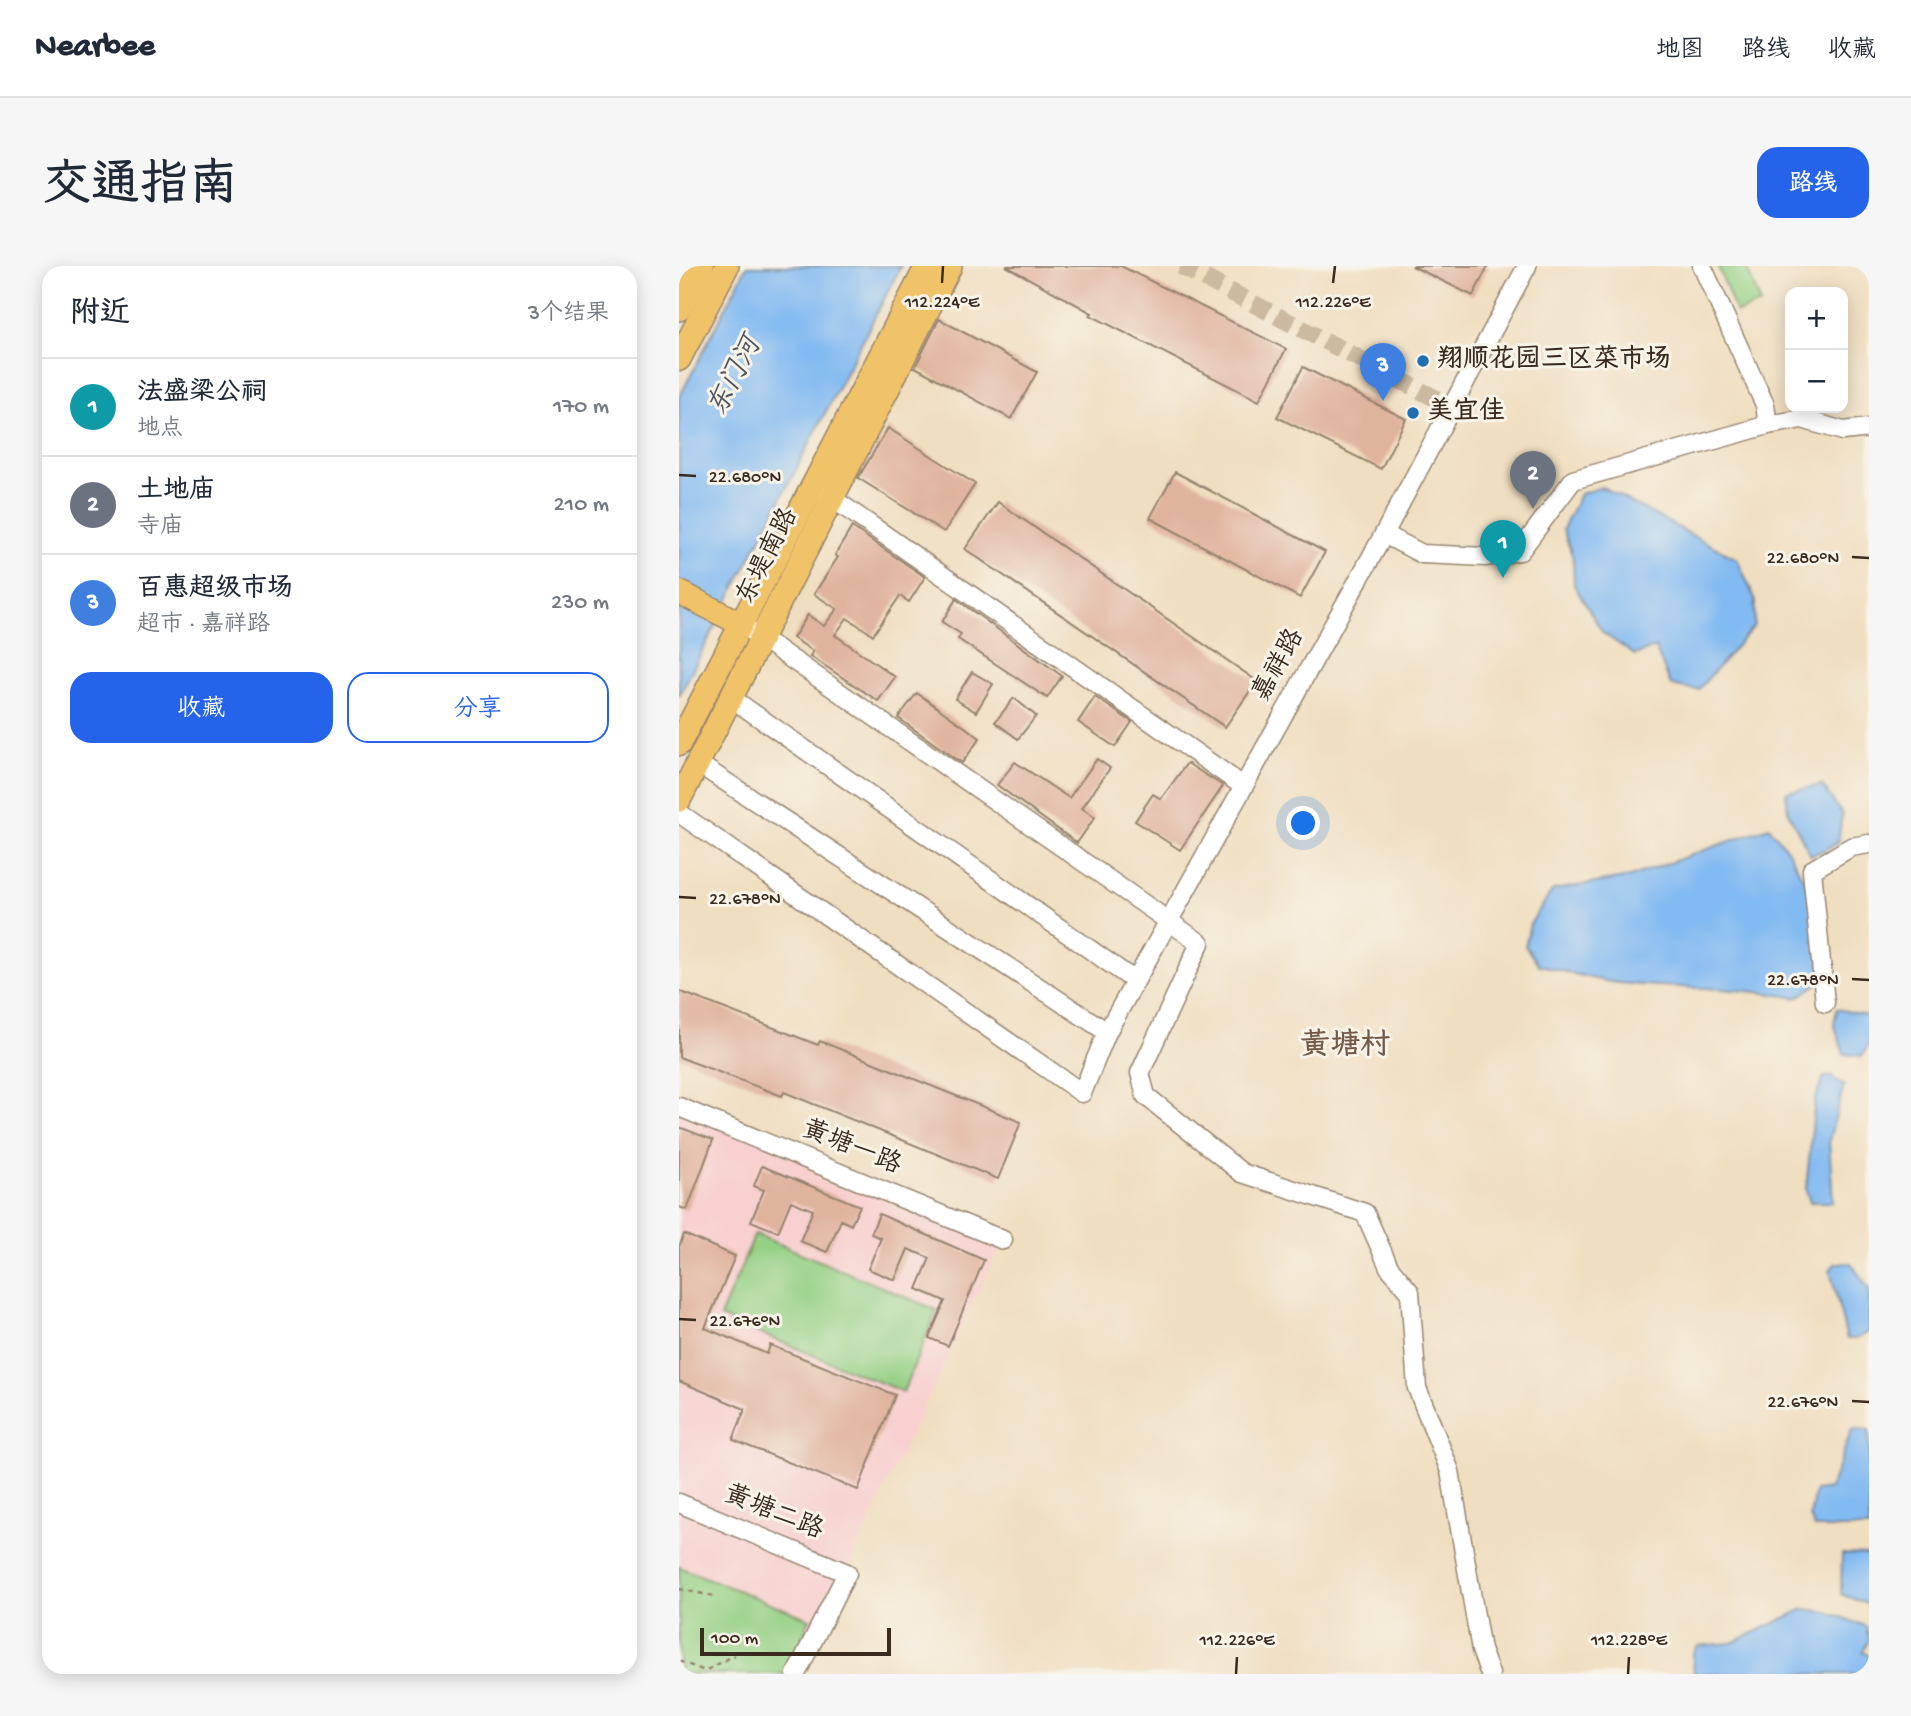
<!DOCTYPE html>
<html lang="zh">
<head>
<meta charset="utf-8">
<style>
	:root { --surface:#fff; --page:#f6f6f7; --text:#1f2937; --muted:#747a83; --line:#e0e1e3; --accent:#2563eb }
	body { margin:0; font-family:"Gochi Hand","LXGW WenKai TC",sans-serif; background:var(--page); color:var(--text) }
	.controls { position:absolute; right:21px; top:21px; display:grid; overflow:hidden; border-radius:14px; box-shadow:0 4px 18px #0003 }
	.controls button { width:63px; height:63px; display:grid; place-items:center; padding:0; border:0; border-bottom:2px solid var(--line); background:var(--surface); color:var(--text); font:35px sans-serif }
	.scale { position:absolute; left:21px; bottom:18px; width:191px; box-sizing:border-box; padding-left:7px; border:4px solid #3b2a1e; border-top:0; font-size:19px; line-height:24px; white-space:nowrap; color:#3b2a1e; -webkit-text-stroke:5px #f7f3e8; paint-order:stroke }
	.you { position:absolute; left:625px; top:558px; width:24px; height:24px; margin:-18px; border:5px solid #fff; border-radius:50%; background:#1a73e8; box-shadow:0 0 0 10px #1a73e833 }
	.badge { display:grid; place-items:center; width:46px; height:46px; border-radius:50%; background:var(--accent); color:#fff; font-size:23px; font-weight:700 }
	.pin { position:absolute; translate:-50% -58px; filter:drop-shadow(0 2px 4px #0008) }
	.pin::after { content:''; position:absolute; top:37px; width:24px; height:21px; background:inherit; clip-path:polygon(0 0,100% 0,50% 100%) }
	.list { margin:0; padding:0; list-style:none }
	h2 { display:flex; justify-content:space-between; align-items:center; height:91px; margin:0; padding:0 28px; font-size:30px }
	h2 small { font-size:23px; font-weight:400; color:var(--muted) }
	.list li { display:grid; grid-template-columns:46px 1fr auto; gap:21px; align-items:center; box-sizing:border-box; height:98px; padding:0 28px; border-top:2px solid var(--line) }
	.list b { display:block; font-size:26px; white-space:nowrap }
	.list p { margin:0; font-size:23px; white-space:nowrap; color:var(--muted) }
	.list em { font-size:23px; font-style:normal; color:var(--muted) }
	.actions { display:flex; gap:14px; padding:21px 28px }
	.actions a { flex:1; padding:16px 0; border:2px solid var(--accent); border-radius:21px; text-align:center; font-size:24px; color:var(--accent) }
	.actions .main { background:var(--accent); color:#fff }
	.map { position:relative; flex:none; width:1190px; height:1408px; overflow:hidden; border-radius:21px }
	header { display:flex; align-items:center; gap:42px; box-sizing:border-box; height:98px; padding:0 35px; background:var(--surface); border-bottom:2px solid var(--line) }
	header strong { font-size:33px }
	nav { display:flex; gap:38px; margin-inline-start:auto; font-size:24px }
	.intro { display:flex; align-items:center; justify-content:space-between; box-sizing:border-box; height:168px; padding:0 42px }
	h1 { margin:0; font-size:49px }
	.button { padding:18px 32px; border-radius:21px; background:var(--accent); color:#fff; font-size:24px; font-weight:700 }
	main { display:flex; gap:42px; padding:0 42px }
	aside { flex:1; background:var(--surface); border-radius:21px; box-shadow:0 4px 18px #0003 }
	.map>svg:first-child { display:block }
	.built { fill:#f7d0cf }
	.green { fill:#95d085; stroke:#687d52; stroke-width:2 }
	.water { fill:#82baf2; stroke:#5e7288; stroke-width:2 }
	.building { fill:#e0b39d }
	.lines { fill:none; stroke-linecap:round; stroke-linejoin:round }
	.minor-tunnel { stroke:#ccbaa0; stroke-width:18; stroke-dasharray:18 9; stroke-linecap:butt }
	.minor-casing { stroke:#96846f; stroke-width:21 }
	.major-casing { stroke:#96846f; stroke-width:26 }
	.path { stroke:#96846f; stroke-width:2.5; stroke-dasharray:5 5; stroke-linecap:butt }
	.minor { stroke:#fff; stroke-width:18 }
	.major { stroke:#f1c369; stroke-width:23 }
	.ticks { fill:none; stroke:#3b2a1e; stroke-width:2.5 }
	.poi-dot { fill:#1f6fb2; stroke:#f7f3e8; stroke-width:2.5 }
	.labels { text-anchor:middle; dominant-baseline:central; stroke-width:6; stroke-linejoin:round; paint-order:stroke }
	.poi-label { font-size:26px; font-weight:bold; fill:#3b2a1e; stroke:#f7f3e8; text-anchor:start }
	.street-label { font-size:26px; fill:#3b2a1e; stroke:#f7f3e8 }
	.water-label { font-size:28px; font-style:italic; fill:#50555e; stroke:#f7f3e8 }
	.quarter-label { font-size:30px; font-weight:bold; fill:#755a4a; stroke:#f7f3e8 }
	.ticks-label { font-size:18px; text-anchor:middle; fill:#3b2a1e; stroke:#f7f3e8; stroke-width:6; stroke-linejoin:round; paint-order:stroke }
</style>
</head>
<body>
<header>
<strong>Nearbee</strong>
<nav><a>地图</a><a>路线</a><a>收藏</a></nav>
</header>
<div class="intro"><h1>交通指南</h1><a class="button">路线</a></div>
<main>
<aside>
<h2>附近<small>3个结果</small></h2>
<ul class="list">
<li><span class="badge" style="background:#0f9aa8">1</span><div><b>法盛梁公祠</b><p>地点</p></div><em>170 m</em></li>
<li><span class="badge" style="background:#6b7280">2</span><div><b>土地庙</b><p>寺庙</p></div><em>210 m</em></li>
<li><span class="badge" style="background:#3f7fe0">3</span><div><b>百惠超级市场</b><p>超市 · 嘉祥路</p></div><em>230 m</em></li>
</ul>
<div class="actions"><a class="main">收藏</a><a>分享</a></div>
</aside>
<div class="map">
<svg width="1190" height="1408" viewBox="0 0 1190 1408">
	<rect width="100%" height="100%" fill="#f7f3e8"/>
	<filter id="ink" filterUnits="userSpaceOnUse"><feTurbulence type="fractalNoise" baseFrequency=".0143" numOctaves="2"/><feDisplacementMap in="SourceGraphic" scale="14" xChannelSelector="R" yChannelSelector="G"/><feConvolveMatrix kernelMatrix="1 2 1 2 8 2 1 2 1" color-interpolation-filters="sRGB"/></filter>
	<filter id="wash" filterUnits="userSpaceOnUse"><feTurbulence type="fractalNoise" baseFrequency=".00686" numOctaves="4" result="noise"/><feDisplacementMap in="SourceGraphic" scale="28" xChannelSelector="R" yChannelSelector="G"/><feGaussianBlur stdDeviation="1.57" result="paint"/><feColorMatrix in="noise" values="0 0 0 0 0 0 0 0 0 0 0 0 0 0 0 0 0 1.4 0 .05"/><feComposite in="paint" operator="in"/></filter>
	<g filter="url(#wash)">
		<rect width="100%" height="100%" fill="#f0dec0"/>
		<path class="built" d="M0 841 324 974 117 1408H0Z"/>
		<g class="green">
			<path d="M1039 0H1067L1082 38 1057 47Z"/>
			<path d="M76 968 258 1044 224 1126 41 1051Z"/>
			<path d="M0 1301 131 1353 107 1408H0Z"/>
		</g>
		<g class="water">
			<path d="M68 0H222L0 430V132Z"/>
			<path d="M923 221 1058 293 1076 333 1075 360 1019 424 992 419 976 381 956 389 924 367 895 319 894 292 884 263 901 228Z"/>
			<path d="M1143 519 1163 548 1159 577 1132 590 1109 546 1107 526Z"/>
			<path d="M1090 561 1108 583 1137 636 1144 714 1118 732C1060 720 999 723 940 717 913 714 886 705 860 699L846 680 851 658 874 624 951 611Z"/>
			<path d="M1158 743 1190 750V778L1183 790 1165 788 1155 758Z"/>
			<path d="M1145 811H1153L1165 820 1150 874 1154 936H1131L1127 924 1136 833Z"/>
			<path d="M1157 997H1172L1190 1023V1066L1177 1073H1168L1151 1004Z"/>
			<path d="M1173 1163 1190 1164V1262H1136L1131 1251 1136 1225 1151 1223Z"/>
			<path d="M1163 1288 1190 1289V1339L1162 1328Z"/>
			<path d="M1125 1343 1148 1346 1187 1360 1190 1374 1184 1385 1190 1390V1408H1015L1014 1387 1019 1380 1053 1377Z"/>
		</g>
		<g id="blocks">
			<g class="building">
				<path d="M327 0H442L607 83 580 135 411 49 413 47Z"/>
				<path d="M733 0H809L794 30Z"/>
				<path d="M260 53 358 106 332 153 236 101Z"/>
				<path d="M624 101 727 153 702 203 598 151Z"/>
				<path d="M209 162 296 218 265 266 179 212Z"/>
				<path d="M496 206 646 286 621 332 471 252Z"/>
				<path d="M319 236 578 415 546 461 286 283Z"/>
				<path d="M173 261 246 311 230 336 221 330 194 369 168 352 156 369 216 411 199 435 131 390 134 385 114 372 129 349 145 360 158 343 135 328 159 291 156 289Z"/>
				<path d="M277 333 383 410 368 432 279 373 282 368 263 356Z"/>
				<path d="M293 406 314 418 297 446 276 433Z"/>
				<path d="M238 427 301 472 283 497 219 452Z"/>
				<path d="M416 431 453 456 436 481 399 456Z"/>
				<path d="M335 432 357 450 339 473 316 456Z"/>
				<path d="M418 493 431 502 403 542 416 551 398 577 318 519 336 496 390 532Z"/>
				<path d="M508 497 544 520 501 584 456 555 474 528 482 533Z"/>
				<path d="M0 725 139 779 141 775 342 856 319 913 105 826 103 830 0 791Z"/>
				<path d="M0 861 34 874 8 944 0 941Z"/>
				<path d="M83 900 181 940 172 959 162 954 148 986 121 975 134 944 112 935 99 966 72 955 85 924 75 920Z"/>
				<path d="M200 948 305 994 269 1080 250 1072 266 1035 238 1023 251 992 229 983 216 1014 189 1003 202 972 192 968Z"/>
				<path d="M5 968 56 990 26 1062 88 1088 91 1079 216 1129 179 1224 54 1174 66 1143 0 1115V981Z"/>
			</g>
		</g>
	</g>
	<g filter="url(#ink)">
		<use href="#blocks" fill-opacity="0" stroke="#96846f" stroke-width="2"/>
		<g class="lines">
			<path class="minor-tunnel" d="M502 0 773 141"/>
			<g class="minor-casing">
				<g id="minor">
					<path d="M1023 0 1086 139 1089 159"/>
					<path d="M143 225 564 520"/>
					<path d="M705 268 743 288 807 291 841 285 894 214 1089 159 1123 153 1164 165 1190 162"/>
					<path d="M62 358 521 677 461 807 467 830 563 907 686 947 710 1001 731 1026 738 1122 771 1205 802 1384 811 1408"/>
					<path d="M51 431 456 715"/>
					<path d="M18 497 428 766"/>
					<path d="M0 547 403 827 428 766 705 268 848 0"/>
					<path d="M1146 737 1133 604 1172 581 1190 578"/>
					<path d="M0 841 324 974"/>
					<path d="M0 1237 168 1307 117 1408"/>
				</g>
			</g>
			<g class="major-casing">
				<g id="major">
					<path d="M0 43 23 0"/>
					<path d="M0 93 48 0"/>
					<path d="M0 326 62 358"/>
					<path d="M0 478 248 0"/>
					<path d="M0 534 271 0"/>
				</g>
			</g>
			<g class="path">
				<path d="M0 1323 35 1330"/>
				<path d="M0 1395 26 1405 56 1389"/>
			</g>
			<use href="#minor" class="minor"/>
			<use href="#major" class="major"/>
		</g>
	</g>
	<path class="ticks" d="M263 17 264 0M654 17 656 0M0 209 17 210M1173 291 1190 292M0 631 17 632M1173 713 1190 714M0 1053 17 1054M1173 1135 1190 1136M557 1408 558 1391M949 1408 950 1391"/>
	<g class="poi-dot">
		<circle cx="744" cy="95" r="7"/>
		<circle cx="734" cy="147" r="7"/>
	</g>
	<g class="labels">
		<g class="poi-label">
			<text x="758" y="95">翔顺花园三区菜市场</text>
			<text x="748" y="147">美宜佳</text>
		</g>
		<g class="street-label">
			<text transform="translate(90 291) rotate(-63)">东堤南路</text>
			<text transform="translate(601 400) rotate(-61)">嘉祥路</text>
			<text transform="translate(172 883) rotate(22)">黄塘一路</text>
			<text transform="translate(94 1248) rotate(22)">黄塘二路</text>
		</g>
		<g class="water-label">
			<text transform="translate(57 111) rotate(-63)">东门河</text>
		</g>
		<g class="quarter-label">
			<text x="666" y="781">黄塘村</text>
		</g>
	</g>
	<g class="ticks-label">
		<text x="263" y="41">112.224°E</text>
		<text x="654" y="41">112.226°E</text>
		<text x="66" y="216">22.680°N</text>
		<text x="1124" y="297">22.680°N</text>
		<text x="66" y="638">22.678°N</text>
		<text x="1124" y="719">22.678°N</text>
		<text x="66" y="1060">22.676°N</text>
		<text x="1124" y="1141">22.676°N</text>
		<text x="558" y="1379">112.226°E</text>
		<text x="950" y="1379">112.228°E</text>
	</g>
</svg>
<div class="controls">
<button>+</button>
<button>−</button>
</div>
<div class="scale">100 m</div>
<div class="you"></div>
<div class="pin badge" style="left:824px;top:312px;background:#0f9aa8">1</div>
<div class="pin badge" style="left:854px;top:243px;background:#6b7280">2</div>
<div class="pin badge" style="left:704px;top:135px;background:#3f7fe0">3</div>
</div>
</main>
</body>
</html>
